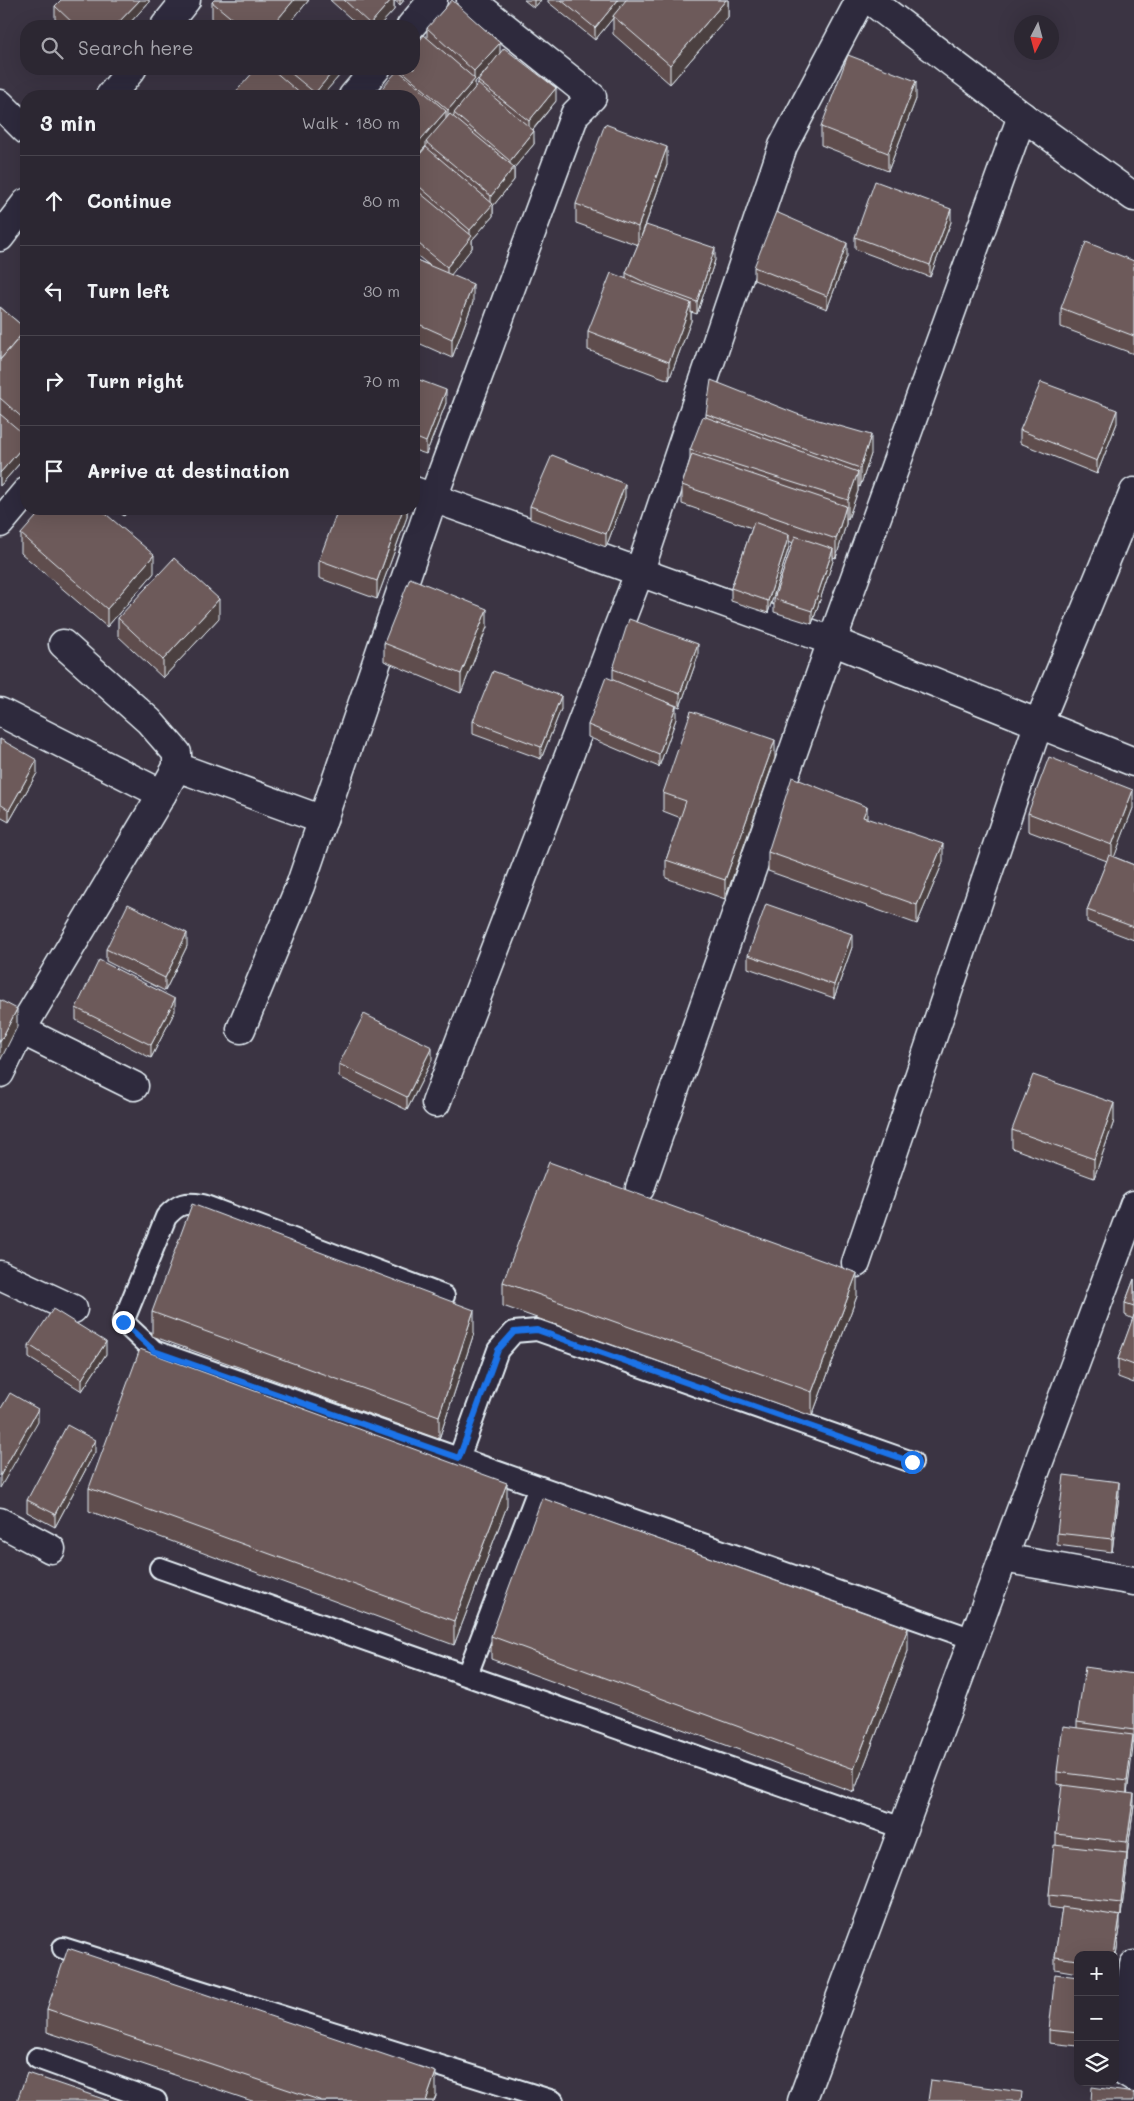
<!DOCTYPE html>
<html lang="en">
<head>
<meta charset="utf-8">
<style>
	:root { --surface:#2c2732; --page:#342f3a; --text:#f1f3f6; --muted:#a6a5ac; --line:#48444d }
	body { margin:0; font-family:Mali,sans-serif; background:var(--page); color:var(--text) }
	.controls { position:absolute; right:15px; bottom:15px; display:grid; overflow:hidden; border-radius:10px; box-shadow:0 5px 20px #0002 }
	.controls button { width:45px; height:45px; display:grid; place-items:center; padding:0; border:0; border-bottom:1px solid var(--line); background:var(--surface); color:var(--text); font:25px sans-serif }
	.compass { position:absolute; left:1014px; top:15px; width:45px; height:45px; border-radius:50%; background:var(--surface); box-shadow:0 5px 20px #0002; rotate:186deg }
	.stop { position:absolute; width:15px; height:15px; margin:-11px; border:4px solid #1a73e8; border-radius:50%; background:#fff }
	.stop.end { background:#1a73e8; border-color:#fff; box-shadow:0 1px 5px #0008 }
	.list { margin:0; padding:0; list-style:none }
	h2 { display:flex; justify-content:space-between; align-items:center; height:65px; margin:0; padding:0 20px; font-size:21px }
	h2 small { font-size:16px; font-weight:400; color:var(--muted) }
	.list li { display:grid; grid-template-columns:32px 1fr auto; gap:15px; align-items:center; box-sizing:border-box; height:90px; padding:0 20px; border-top:1px solid var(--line) }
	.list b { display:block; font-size:19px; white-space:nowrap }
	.list em { font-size:16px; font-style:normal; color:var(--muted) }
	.icon { flex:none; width:28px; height:28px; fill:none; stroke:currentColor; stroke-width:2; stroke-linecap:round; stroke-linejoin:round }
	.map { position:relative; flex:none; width:1134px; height:2101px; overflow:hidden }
	.search { position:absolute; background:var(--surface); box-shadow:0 5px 20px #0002; left:20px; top:20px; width:400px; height:55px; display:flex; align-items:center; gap:12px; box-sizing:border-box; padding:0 18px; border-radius:20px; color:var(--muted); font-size:19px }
	.panel { position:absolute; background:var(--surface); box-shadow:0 5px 20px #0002; left:20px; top:90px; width:400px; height:425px; border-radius:20px }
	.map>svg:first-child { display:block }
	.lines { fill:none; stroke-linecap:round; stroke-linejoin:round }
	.service-casing { stroke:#e8f1f8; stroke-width:24 }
	.minor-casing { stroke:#e8f1f8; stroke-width:31 }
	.service { stroke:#2f2a3d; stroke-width:20 }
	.minor { stroke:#2f2a3d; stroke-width:28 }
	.wall { fill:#5e4d4d; stroke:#e8f1f8; fill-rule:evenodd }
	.shaded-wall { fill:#4c3f3f; stroke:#e8f1f8 }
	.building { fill:#6d5a5a; stroke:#e8f1f8 }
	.route { stroke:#1a73e8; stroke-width:6 }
</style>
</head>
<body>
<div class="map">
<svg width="1134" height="2101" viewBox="0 0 1134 2101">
	<rect width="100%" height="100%" fill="#3b3443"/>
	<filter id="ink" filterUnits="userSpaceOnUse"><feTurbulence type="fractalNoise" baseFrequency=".02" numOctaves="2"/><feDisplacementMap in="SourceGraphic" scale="10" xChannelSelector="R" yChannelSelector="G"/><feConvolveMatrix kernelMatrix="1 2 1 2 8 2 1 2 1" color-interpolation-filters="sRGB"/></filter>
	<g filter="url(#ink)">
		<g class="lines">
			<g class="service-casing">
				<g id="service">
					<path d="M444 1296 203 1205C185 1202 179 1203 166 1217L123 1322 154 1351 973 1639"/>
					<path d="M459 1458 498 1350 514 1332 537 1330 912 1462"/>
					<path d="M160 1568 902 1828"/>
					<path d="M467 1675 539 1487"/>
					<path d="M63 1948 553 2101"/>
					<path d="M37 2058 156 2101"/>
				</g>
			</g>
			<g class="minor-casing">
				<g id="minor">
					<path d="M471 0 592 97 575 114 433 498 832 641 1134 762"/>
					<path d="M870 0 1022 116 1134 197"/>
					<path d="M165 26 186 0"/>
					<path d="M411 26 433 0"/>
					<path d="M110 96 132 69"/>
					<path d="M353 96 376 69"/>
					<path d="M0 104 26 130"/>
					<path d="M0 237 26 203"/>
					<path d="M0 523 26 492"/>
					<path d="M63 644 149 721 177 753V767L162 794"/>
					<path d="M0 712 162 794 21 1030 0 1073"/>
					<path d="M177 767 323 820"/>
					<path d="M241 1029 300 886 433 498 414 491"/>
					<path d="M21 1030 134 1086"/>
					<path d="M436 1103 639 573 783 146 860 0"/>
					<path d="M640 1188 832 641 1022 116"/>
					<path d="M856 1263 1038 725 1134 492"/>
					<path d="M0 1275 73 1309"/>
					<path d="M0 1522 51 1549"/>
					<path d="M1003 1558 1134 1581"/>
					<path d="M1134 1965 1120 2061 1124 2072 1134 2078"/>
					<path d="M802 2101 1134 1205"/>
				</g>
			</g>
			<use href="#service" class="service"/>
			<use href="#minor" class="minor"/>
		</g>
		<g class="wall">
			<path d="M149 0V2L127 26H63L55 19V6Z"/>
			<path d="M214 0H309L287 26H218L212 21V2Z"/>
			<path d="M330 0H394V10L379 26H359Z"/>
			<path d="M394 0H404L400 5Z"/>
			<path d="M524 0H541L534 8Z"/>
			<path d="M548 0H728V17L670 84 613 34V18L595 40 548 2Z"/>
			<path d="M427 28 500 54 556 101 533 130 534 144 514 168V180L493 206V216L472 240V248L451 274 473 302 452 358 414 341V259L429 265 414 253V96L398 71V69H414L427 38ZM493 63 478 81V85L475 87V82ZM426 146V147L414 161V159Z"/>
			<path d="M256 69H339V76L322 96H304Z"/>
			<path d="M916 99 888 171 821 145V127Z"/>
			<path d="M667 165 639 243 715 260 697 314 691 312V321L669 380 588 350V331L626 278V273L638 245 576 223V204Z"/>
			<path d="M951 222 930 277 855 249V237Z"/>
			<path d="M847 256 827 309 754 280V267Z"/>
			<path d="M1134 261V354L1061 327V308Z"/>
			<path d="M0 307 26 329V456L0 486Z"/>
			<path d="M414 378 446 403 426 454 414 450Z"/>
			<path d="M706 414 871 454 860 487 858 486V491L848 519 846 518V524L836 558 833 557V561L812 624 774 612V599L793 543 789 541V547L768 613 731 601V588L752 528 682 504V485L690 459V450L706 418Z"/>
			<path d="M1117 423 1097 474 1020 443V430Z"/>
			<path d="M625 497 606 547 530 519V506Z"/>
			<path d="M115 509H130L124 516Z"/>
			<path d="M407 509V517L377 599 319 578V560Z"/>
			<path d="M21 534 154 573 107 627 21 553Z"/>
			<path d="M118 618H219L163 678 118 636Z"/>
			<path d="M487 627 461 693 384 661V643Z"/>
			<path d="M698 656 680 707 664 701 676 719 659 767 588 737V725L613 680V669Z"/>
			<path d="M561 709 541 759 473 734V721Z"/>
			<path d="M0 739 37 773 9 822 0 817Z"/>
			<path d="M775 758 725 899 666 878V860L681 818 663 811V793Z"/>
			<path d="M1133 808 1114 857 1134 865V940L1087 922V910L1107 861 1028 831V813Z"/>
			<path d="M867 819 943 862 917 924 768 871V852Z"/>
			<path d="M187 946 165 991 106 961V949Z"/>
			<path d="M852 947 834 998 748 968V955Z"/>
			<path d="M76 1008 175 1011 151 1058 76 1020Z"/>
			<path d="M432 1060 407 1110 339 1077V1064Z"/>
			<path d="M1114 1121 1094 1178 1012 1148V1130Z"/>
			<path d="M1134 1279V1383L1118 1377V1359L1133 1319 1125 1315V1303Z"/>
			<path d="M503 1282 857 1296 812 1416 503 1306Z"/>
			<path d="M152 1312 474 1333 439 1439 152 1336Z"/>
			<path d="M29 1345 106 1354 82 1391 29 1358Z"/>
			<path d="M95 1452 55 1527 27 1512V1500Z"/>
			<path d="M89 1488 507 1506 454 1645 89 1511Z"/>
			<path d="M1119 1495 1112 1552 1057 1545V1533Z"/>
			<path d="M491 1636 908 1651 854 1792 491 1659Z"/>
			<path d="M1134 1674V1743H1133L1127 1793 1134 1806 1127 1855V1866L1121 1916 1115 1915 1120 1928 1115 1962V1955H1078V1973L1055 1969V1957L1062 1909 1049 1907V1895L1056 1845V1834L1064 1785 1057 1784V1772L1077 1728V1722Z"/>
			<path d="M1078 1977V2046L1049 2043V2030Z"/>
			<path d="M47 2009 436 2096 434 2101H252L47 2032Z"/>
		</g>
		<g class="shaded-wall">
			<path d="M140 0H149V2L127 26H115Z"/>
			<path d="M294 0H309L287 26H272Z"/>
			<path d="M391 0H394V10L379 26H370V24Z"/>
			<path d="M400 0H404L400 5Z"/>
			<path d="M534 0H541L534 8Z"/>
			<path d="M618 0H628L613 16V18L595 40V28Z"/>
			<path d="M726 0H728V17L670 84V65Z"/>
			<path d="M500 43V56L475 82V91L454 113V116L448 122V110L474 80V71Z"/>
			<path d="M335 69H339V76L322 96H315V93Z"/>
			<path d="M916 81V99L888 171V153Z"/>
			<path d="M556 88V101L529 134V121Z"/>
			<path d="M446 111V124L426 142V146L414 159V166V147Z"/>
			<path d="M534 131V144L514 168V180L493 206V216L472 240V248L447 280V267L470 238V230L491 206V196L510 172V161Z"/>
			<path d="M667 147V165L638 245V227Z"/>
			<path d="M951 209V222L930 277V265Z"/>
			<path d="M847 243V256L827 309V296Z"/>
			<path d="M715 248V260L697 314V302Z"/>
			<path d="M473 284V302L452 358V339Z"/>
			<path d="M691 303V321L669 380V362Z"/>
			<path d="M446 390V403L426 454V442Z"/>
			<path d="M1117 410V423L1097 474V461Z"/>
			<path d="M871 435V454L860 487V468Z"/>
			<path d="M26 443V456L0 486V473Z"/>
			<path d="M858 472V491L848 519V500Z"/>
			<path d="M625 484V497L606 547V534Z"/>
			<path d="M846 506V524L836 558V539Z"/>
			<path d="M124 509H130L124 516Z"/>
			<path d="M403 509H407V517L377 599V581Z"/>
			<path d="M789 535V547L768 613V601Z"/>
			<path d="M833 549V561L812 624V611Z"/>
			<path d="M154 555V573L107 627V609Z"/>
			<path d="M219 599V618L163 678V660Z"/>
			<path d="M487 609V627L461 693V674Z"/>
			<path d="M698 644V656L680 707V694Z"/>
			<path d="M561 696V709L541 759V747Z"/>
			<path d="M676 706V719L659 767V754Z"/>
			<path d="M775 740V758L725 899V880Z"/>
			<path d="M37 760V773L9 822V810Z"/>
			<path d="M1133 790V808L1112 863V845Z"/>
			<path d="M867 807V825L863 817Z"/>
			<path d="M943 844V862L917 924V905Z"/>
			<path d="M187 933V946L165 991V978Z"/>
			<path d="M852 934V947L834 998V985Z"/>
			<path d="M175 999V1011L151 1058V1045Z"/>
			<path d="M17 1009V1027L0 1061V1042Z"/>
			<path d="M432 1047V1060L407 1110V1097Z"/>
			<path d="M1114 1103V1121L1094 1178V1159Z"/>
			<path d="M857 1273V1296L812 1416V1392Z"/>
			<path d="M474 1310V1333L439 1439V1416Z"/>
			<path d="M106 1342V1354L82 1391V1379Z"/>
			<path d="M38 1409V1422L0 1488V1476Z"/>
			<path d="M95 1440V1452L55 1527V1514Z"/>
			<path d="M1119 1482V1495L1112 1552V1539Z"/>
			<path d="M507 1483V1506L454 1645V1621Z"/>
			<path d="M908 1628V1651L854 1792V1769Z"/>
			<path d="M1133 1735V1748L1127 1794V1781Z"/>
			<path d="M1134 1794V1806L1127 1855V1842Z"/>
			<path d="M1127 1853V1866L1121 1916V1903Z"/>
			<path d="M1120 1916V1928L1115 1962V1955H1114Z"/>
			<path d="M436 2072V2096L434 2101H426Z"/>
		</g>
		<g class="building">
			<path d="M61 0H140L115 26H76L55 6Z"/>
			<path d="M214 0H294L272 26H241L212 2Z"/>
			<path d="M344 0H391L370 24Z"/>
			<path d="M452 0 500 43 474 71 427 28Z"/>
			<path d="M561 0H618L595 28Z"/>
			<path d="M626 0H726L670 65 613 16Z"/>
			<path d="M424 35 475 79 448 110 400 69H414V48Z"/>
			<path d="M504 48 556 88 529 121 478 81Z"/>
			<path d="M848 55 916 81 888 153 821 127Z"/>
			<path d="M256 69H272L303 96H232Z"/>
			<path d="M286 69H335L315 93Z"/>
			<path d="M398 70 446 111 414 147V96H375Z"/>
			<path d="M478 84 534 131 510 161 454 113Z"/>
			<path d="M450 114 514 167 491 196 426 142Z"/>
			<path d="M605 124 667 147 638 227 576 204Z"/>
			<path d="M426 147 493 204 470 230 414 182V161Z"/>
			<path d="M875 181 951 209 930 265 855 237Z"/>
			<path d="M414 188 472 236 447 267 414 240Z"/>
			<path d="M776 212 847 243 827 296 754 267Z"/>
			<path d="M646 225 715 248 697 302 648 284 626 273Z"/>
			<path d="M1086 242 1134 261V336L1061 308Z"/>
			<path d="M414 259 473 284 452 339 414 322Z"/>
			<path d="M611 273 691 303 669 362 588 331Z"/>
			<path d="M0 307 26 329 0 360Z"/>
			<path d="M26 330V421L0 398V360Z"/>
			<path d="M414 378 446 390 426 442 414 437Z"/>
			<path d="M711 380 797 414 871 435 860 468 706 414Z"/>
			<path d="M1041 382 1117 410 1097 461 1020 430Z"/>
			<path d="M0 414 26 436V443L0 473Z"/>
			<path d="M703 416 858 472 848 500 690 450Z"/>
			<path d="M692 454 846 506 836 539 682 485Z"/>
			<path d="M552 455 625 484 606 534 530 506Z"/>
			<path d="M43 509H100L154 555 107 609 21 534Z"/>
			<path d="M338 509H403L377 581 319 560Z"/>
			<path d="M754 522 789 535 768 601 731 588Z"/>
			<path d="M795 536 833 549 812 611 774 599Z"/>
			<path d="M174 558 219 599 163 660 118 618Z"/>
			<path d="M410 578 487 609 461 674 384 643Z"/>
			<path d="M629 619 698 644 680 694 613 669Z"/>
			<path d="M493 671 561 696 541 747 473 721Z"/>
			<path d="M606 677 676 706 659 754 588 725Z"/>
			<path d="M691 711 775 740 725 880 666 860 686 801 663 793Z"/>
			<path d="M0 739 37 760 9 810 0 804Z"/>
			<path d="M1049 757 1133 790 1112 845 1028 813Z"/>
			<path d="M792 777 867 807 863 817 943 844 917 905 768 852Z"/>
			<path d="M1109 855 1134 865V927L1087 910Z"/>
			<path d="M128 904 187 933 165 978 106 949Z"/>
			<path d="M766 904 852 934 834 985 748 955Z"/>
			<path d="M99 960 175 999 151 1045 76 1008Z"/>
			<path d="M0 1000 17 1009 0 1042Z"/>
			<path d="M364 1014 432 1047 407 1097 339 1064Z"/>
			<path d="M1033 1075 1114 1103 1094 1159 1012 1130Z"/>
			<path d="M549 1162 857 1273 812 1392 503 1282Z"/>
			<path d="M192 1204 474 1310 439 1416 152 1312Z"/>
			<path d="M1134 1279V1306L1125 1303Z"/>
			<path d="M53 1309 106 1342 82 1379 29 1345Z"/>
			<path d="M1134 1315V1365L1118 1359Z"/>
			<path d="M140 1349 507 1483 454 1621 89 1488Z"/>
			<path d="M10 1393 38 1409 0 1476V1410Z"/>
			<path d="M67 1425 95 1440 55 1514 27 1500Z"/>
			<path d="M1064 1475 1119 1482 1112 1539 1057 1533Z"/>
			<path d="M542 1498 908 1628 854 1769 491 1636Z"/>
			<path d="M1085 1667 1134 1674V1730L1077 1722Z"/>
			<path d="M1063 1726 1133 1735 1127 1781 1057 1772Z"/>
			<path d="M1062 1785 1134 1794 1127 1842 1056 1834Z"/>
			<path d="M1054 1845 1127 1853 1121 1903 1049 1895Z"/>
			<path d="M1062 1907 1120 1916 1114 1955H1078V1960L1055 1957Z"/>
			<path d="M68 1948 436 2072 426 2101H322L47 2009Z"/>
			<path d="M1055 1974 1078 1977V2033L1049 2030Z"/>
			<path d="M27 2073 109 2101H17Z"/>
			<path d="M931 2080 1022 2092 1021 2101H928Z"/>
			<path d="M1092 2087 1134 2093V2101H1091Z"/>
		</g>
	</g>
	<g class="lines" filter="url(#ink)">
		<path class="route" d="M123 1322 154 1351 459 1458 498 1350 514 1332 537 1330 912 1462"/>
	</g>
</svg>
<div class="controls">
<button>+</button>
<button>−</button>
<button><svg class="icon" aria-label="layers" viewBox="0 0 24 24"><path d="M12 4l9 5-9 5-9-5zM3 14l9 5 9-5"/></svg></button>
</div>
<svg class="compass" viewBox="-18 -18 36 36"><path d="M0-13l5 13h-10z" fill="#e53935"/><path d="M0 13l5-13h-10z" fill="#a6a5ac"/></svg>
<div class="stop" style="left:912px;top:1462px"></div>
<div class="stop end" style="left:123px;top:1322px"></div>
<div class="search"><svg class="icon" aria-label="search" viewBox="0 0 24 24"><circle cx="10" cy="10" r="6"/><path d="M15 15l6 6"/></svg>Search here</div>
<section class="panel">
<h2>3 min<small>Walk · 180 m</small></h2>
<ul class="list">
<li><svg class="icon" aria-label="ahead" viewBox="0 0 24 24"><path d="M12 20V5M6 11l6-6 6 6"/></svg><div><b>Continue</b></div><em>80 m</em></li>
<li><svg class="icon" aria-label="left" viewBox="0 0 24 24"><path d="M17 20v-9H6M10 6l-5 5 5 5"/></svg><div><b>Turn left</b></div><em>30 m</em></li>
<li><svg class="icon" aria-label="right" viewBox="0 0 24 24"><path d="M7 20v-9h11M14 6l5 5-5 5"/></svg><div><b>Turn right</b></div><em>70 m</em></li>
<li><svg class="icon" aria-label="arrive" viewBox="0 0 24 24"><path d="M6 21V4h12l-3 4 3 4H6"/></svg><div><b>Arrive at destination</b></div></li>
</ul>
</section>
</div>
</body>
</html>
